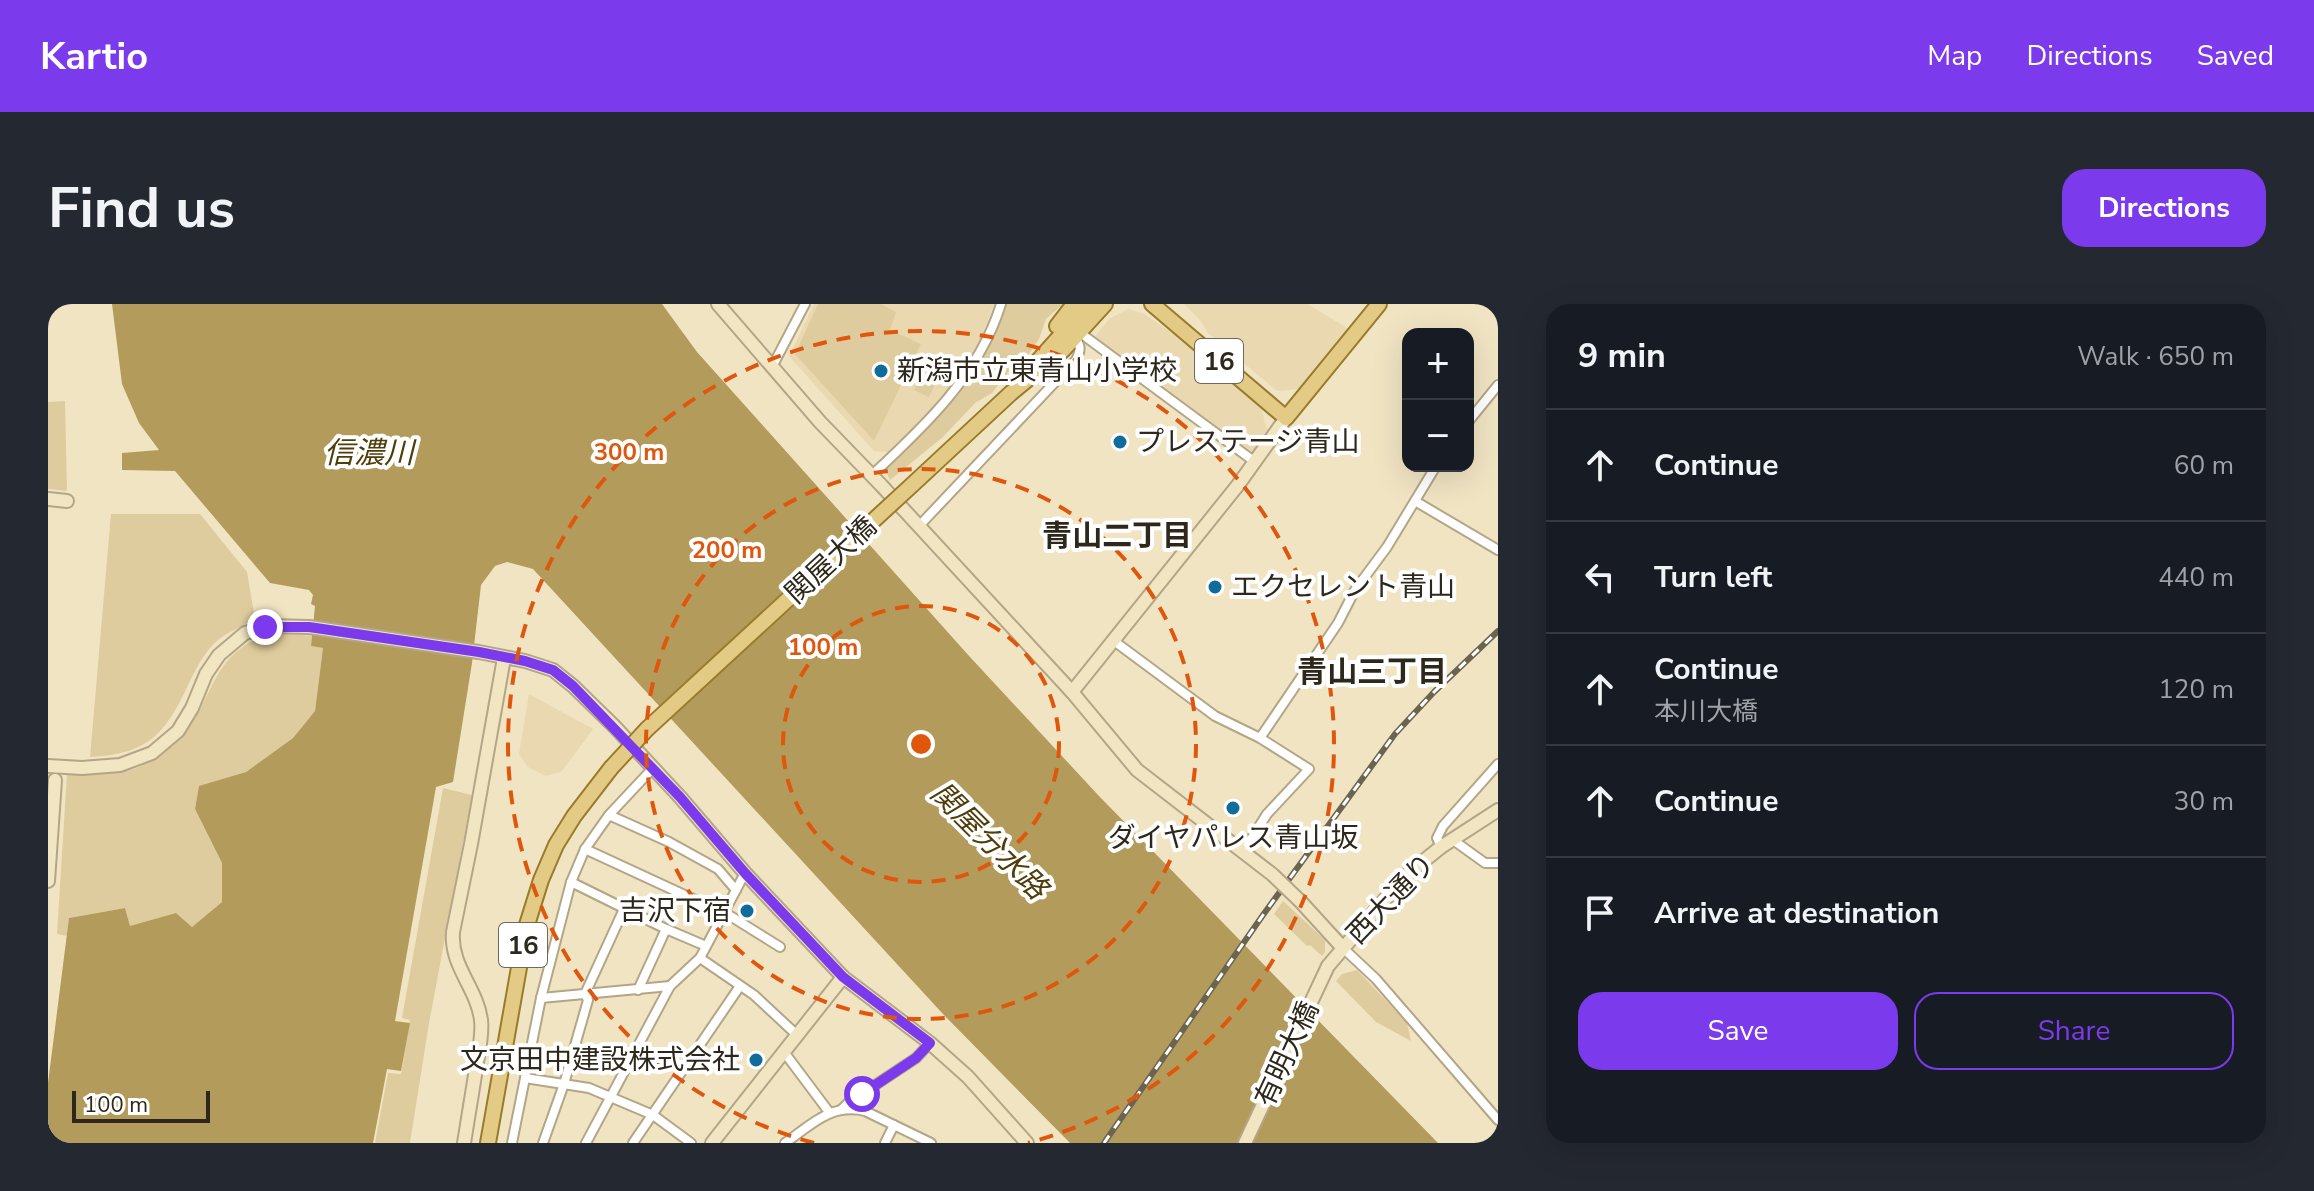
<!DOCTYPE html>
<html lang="en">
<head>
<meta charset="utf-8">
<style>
	:root { --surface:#171b24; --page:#242831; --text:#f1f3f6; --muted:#9ea1a6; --line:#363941; --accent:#7c3aed }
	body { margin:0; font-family:"Nunito Sans","Noto Sans JP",sans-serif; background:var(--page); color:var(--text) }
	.controls { position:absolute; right:24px; top:24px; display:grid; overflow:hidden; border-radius:16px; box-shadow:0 8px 32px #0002 }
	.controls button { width:72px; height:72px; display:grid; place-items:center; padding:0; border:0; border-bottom:2px solid var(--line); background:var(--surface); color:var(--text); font:40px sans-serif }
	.scale { position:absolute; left:24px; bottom:20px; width:138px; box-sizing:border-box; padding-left:8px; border:4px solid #2d281b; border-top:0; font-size:22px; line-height:28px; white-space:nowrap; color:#2d281b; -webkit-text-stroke:6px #fff; paint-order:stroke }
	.stop { position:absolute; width:24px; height:24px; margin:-18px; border:6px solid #7c3aed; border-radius:50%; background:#fff }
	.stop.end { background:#7c3aed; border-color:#fff; box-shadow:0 2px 8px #0008 }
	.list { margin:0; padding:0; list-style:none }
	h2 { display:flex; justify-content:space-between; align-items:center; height:104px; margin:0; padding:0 32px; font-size:34px }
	h2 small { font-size:26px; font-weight:400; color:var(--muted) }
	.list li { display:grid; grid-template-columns:52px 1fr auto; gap:24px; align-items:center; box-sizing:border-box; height:112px; padding:0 32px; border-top:2px solid var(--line) }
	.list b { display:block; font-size:30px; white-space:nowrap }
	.list p { margin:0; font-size:26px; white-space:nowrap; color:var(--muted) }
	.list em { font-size:26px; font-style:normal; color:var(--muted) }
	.actions { display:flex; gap:16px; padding:24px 32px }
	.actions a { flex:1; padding:18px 0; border:2px solid var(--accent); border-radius:24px; text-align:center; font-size:28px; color:var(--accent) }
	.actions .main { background:var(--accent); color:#fff }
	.icon { flex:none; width:44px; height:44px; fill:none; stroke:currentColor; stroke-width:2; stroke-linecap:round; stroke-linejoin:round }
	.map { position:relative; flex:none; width:1450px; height:839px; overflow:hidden; border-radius:24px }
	header { display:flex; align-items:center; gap:48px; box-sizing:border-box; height:112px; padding:0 40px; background:var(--accent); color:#fff }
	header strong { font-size:38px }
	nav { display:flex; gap:44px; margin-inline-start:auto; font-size:28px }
	.intro { display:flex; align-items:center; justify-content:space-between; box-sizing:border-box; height:192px; padding:0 48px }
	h1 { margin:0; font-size:56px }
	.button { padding:20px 36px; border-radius:24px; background:var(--accent); color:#fff; font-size:28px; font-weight:700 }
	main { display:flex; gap:48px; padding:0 48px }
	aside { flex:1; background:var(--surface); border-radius:24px; box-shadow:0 8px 32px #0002 }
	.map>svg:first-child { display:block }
	.built { fill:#e9d8b0 }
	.green { fill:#dfcc9e }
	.water { fill:#b39b5c }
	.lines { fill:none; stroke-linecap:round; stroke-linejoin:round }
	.street-casing { stroke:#b3a686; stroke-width:12 }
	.secondary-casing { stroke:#b3a686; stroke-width:16 }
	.primary-casing { stroke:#987b2b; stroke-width:18 }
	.street { stroke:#fff; stroke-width:8 }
	.secondary { stroke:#f1e5c2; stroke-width:12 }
	.primary { stroke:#e3cb85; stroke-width:14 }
	.rail-casing { stroke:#6b6450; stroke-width:6 }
	.rail { stroke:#fff; stroke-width:3; stroke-dasharray:9; stroke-linecap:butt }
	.secondary-bridge-casing { stroke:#b3a686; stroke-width:16; stroke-linecap:butt }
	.primary-bridge-casing { stroke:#987b2b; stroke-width:18; stroke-linecap:butt }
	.secondary-bridge { stroke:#f1e5c2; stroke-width:12 }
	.primary-bridge { stroke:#e3cb85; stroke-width:14 }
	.route { stroke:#7c3aed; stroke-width:10 }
	.ring { fill:none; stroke:#df570d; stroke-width:4; stroke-dasharray:14 10 }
	.poi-dot { fill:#106c9b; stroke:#fff; stroke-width:3 }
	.labels { text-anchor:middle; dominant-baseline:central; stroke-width:8; stroke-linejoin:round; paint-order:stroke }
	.shield { fill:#fff; stroke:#6c685f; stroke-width:2 }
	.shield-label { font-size:26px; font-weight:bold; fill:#2d281b }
	.poi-label { font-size:28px; fill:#2d281b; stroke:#fff; text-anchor:start }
	.street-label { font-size:28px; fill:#2d281b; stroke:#fff }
	.water-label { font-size:30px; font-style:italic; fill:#4f3e0a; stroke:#fff }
	.neighbourhood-label { font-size:30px; font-weight:bold; fill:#2d281b; stroke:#fff }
	.centre { fill:#df570d; stroke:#fff; stroke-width:4 }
	.ring-label { font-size:24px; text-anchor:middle; font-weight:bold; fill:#df570d; stroke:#fff; stroke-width:8; stroke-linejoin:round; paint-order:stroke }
</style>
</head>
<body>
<header>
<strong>Kartio</strong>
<nav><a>Map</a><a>Directions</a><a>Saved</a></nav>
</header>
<div class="intro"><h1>Find us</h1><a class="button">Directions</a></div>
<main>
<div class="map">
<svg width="1450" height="839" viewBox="0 0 1450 839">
	<rect width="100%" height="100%" fill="#f1e4c3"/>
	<g class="built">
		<path d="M766 0H946L933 34 903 82 871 119 840 148 826 147 741 52Z"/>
		<path d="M1136 0H1259L1304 27 1253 85 1229 87 1160 29 1153 17Z"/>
		<path d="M1080 5 1096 10 1135 36 1213 103 1219 126 1210 137 1213 140 1204 150 1046 34 1061 15Z"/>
		<path d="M481 390 545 425 514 467 498 472 480 463 471 450Z"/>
	</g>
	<g class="green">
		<path d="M770 0H833L848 8 842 26 873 40 826 137 747 50Z"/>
		<path d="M956 0H1015L998 15 991 35 979 53 963 65 944 89 927 99 895 133 842 176 836 163 893 107Z"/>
		<path d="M881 54 896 61 881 93 866 86Z"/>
		<path d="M17 97 19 187 0 185V98Z"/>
		<path d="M63 210H152L199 268 207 315C195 322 180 328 170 336 157 347 149 363 142 377 118 429 102 450 42 453Z"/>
		<path d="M232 329 264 332 263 342 275 344 267 407 245 434 198 468 151 483 147 505 174 559V598L144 623 128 609 82 623 77 604 21 614 19 632 9 630 19 470C43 470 71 472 93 462 115 452 136 433 148 412 162 389 169 362 192 345 204 335 217 332 232 329Z"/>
		<path d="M395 484 424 491 381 719 362 839H327L340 769 353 770 362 716 354 714Z"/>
		<path d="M1235 597 1277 636V648L1274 652 1262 641 1259 642 1226 610Z"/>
		<path d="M1309 666 1359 719 1363 737 1328 718 1288 677 1294 670Z"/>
	</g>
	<path class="water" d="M64 0H614L649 48 922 353 1051 492 1390 839H1022L895 710 485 265 459 258 447 262 433 281 424 359 405 478 388 483 347 717 362 719 353 767 339 765 325 839H0V779L21 614 77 604 82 622 128 609 144 623 174 598V559L147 505 151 482 198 468 245 434 267 407 275 344 263 342 267 302 263 300 265 291 261 286 222 279 127 167 74 166V149L111 146 91 119 74 80Z"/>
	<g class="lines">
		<g class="street-casing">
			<g id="street">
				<path d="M1031 28 1207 158"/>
				<path d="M724 63 757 0"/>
				<path d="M1420 118 1450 81"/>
				<path d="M824 171C877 122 931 71 953 0"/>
				<path d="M1367 197 1450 246"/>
				<path d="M871 222 1028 56C1033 46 1033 42 1027 33"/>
				<path d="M1066 337 1167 412 1212 434 1261 465 1219 510 1195 548"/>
				<path d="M1212 434 1290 319 1307 286 1339 243 1388 162"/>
				<path d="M561 511 605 464"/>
				<path d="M1405 536 1437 559H1450"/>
				<path d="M1393 543 1389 534 1395 522 1450 460"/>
				<path d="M537 545 684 613 732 643"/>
				<path d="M523 578 618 625 658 642"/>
				<path d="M1295 644 1328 675 1450 816"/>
				<path d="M652 654 706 691 749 731"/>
				<path d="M590 686 618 625"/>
				<path d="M493 694 622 682"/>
				<path d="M736 748 781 808"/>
				<path d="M477 774 541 784 605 811 643 839"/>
				<path d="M793 806 800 799 868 754 882 739"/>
				<path d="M464 839 493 694 523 578 537 545 561 511 621 538 670 565 688 586"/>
				<path d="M495 839 516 780 540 696 537 690 576 605"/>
				<path d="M538 839 622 682 652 654 697 569"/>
				<path d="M585 839 692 682"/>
				<path d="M737 839C763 821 783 799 817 807L883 839"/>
				<path d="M837 839 846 821"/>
			</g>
		</g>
		<g class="secondary-casing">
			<g id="secondary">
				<path d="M670 0 772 118 833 181 1024 388 1089 466 1225 571"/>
				<path d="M0 195 19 197"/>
				<path d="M1024 388 1190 181 1238 114"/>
				<path d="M0 462 34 464 72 461 104 449 130 427 144 404 158 370 171 351 197 329 223 322 261 323 431 348 477 357 505 366 525 382 567 423 632 493 697 569 795 673 882 739 920 773 979 839"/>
				<path d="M0 577 7 476"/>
				<path d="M1253 598 1295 644"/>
				<path d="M416 839C420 814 424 790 428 765 430 749 435 732 433 716 429 684 402 662 405 628L423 540 456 354"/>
				<path d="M664 839 795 673"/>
				<path d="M1197 839 1280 662 1357 572 1393 543 1450 506"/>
			</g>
		</g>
		<g class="primary-casing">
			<g id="primary">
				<path d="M1104 0 1238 114 1331 0"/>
				<path d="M1009 22 1026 0"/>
				<path d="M989 58 1041 0"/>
				<path d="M864 181 963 89 1015 46 1057 0"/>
				<path d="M440 839 478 624 493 576 508 541 526 512 563 464"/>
			</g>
		</g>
		<use href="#street" class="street"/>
		<use href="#secondary" class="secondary"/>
		<use href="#primary" class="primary"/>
		<g class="rail-casing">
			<path id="rail" d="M1056 839 1215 611 1347 430 1386 388 1450 327"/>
		</g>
		<use href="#rail" class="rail"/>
		<g class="secondary-bridge-casing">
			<path id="secondary-bridge" d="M1225 571 1253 598"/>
		</g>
		<g class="primary-bridge-casing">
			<path id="primary-bridge" d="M563 464 599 425 864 181"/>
		</g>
		<use href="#secondary-bridge" class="secondary-bridge"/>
		<use href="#primary-bridge" class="primary-bridge"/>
	</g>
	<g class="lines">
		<path class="route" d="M217 323H261L431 348 477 357 505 366 525 382 632 493 697 569 795 673 882 739 868 754 814 790"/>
	</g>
	<g class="ring">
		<circle cx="873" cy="440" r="138"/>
		<circle cx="873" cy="440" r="275"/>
		<path d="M766 839A413 413 0 1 1 980 839"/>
	</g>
	<g class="poi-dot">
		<circle cx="833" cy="67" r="8"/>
		<circle cx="1072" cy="138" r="8"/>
		<circle cx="1167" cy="283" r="8"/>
		<circle cx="1185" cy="504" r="8"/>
		<circle cx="699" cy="607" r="8"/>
		<circle cx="708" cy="756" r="8"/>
	</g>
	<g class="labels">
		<g class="shield">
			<rect x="1147" y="35" width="48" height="44" rx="6"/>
			<rect x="451" y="619" width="48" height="44" rx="6"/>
		</g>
		<g class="shield-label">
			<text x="1171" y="57">16</text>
			<text x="475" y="641">16</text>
		</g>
		<g class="poi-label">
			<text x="849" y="67">新潟市立東青山小学校</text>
			<text x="1088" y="138">プレステージ青山</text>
			<text x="1183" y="283">エクセレント青山</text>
			<text x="1185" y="534" text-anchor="middle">ダイヤパレス青山坂</text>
			<text x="683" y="607" text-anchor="end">吉沢下宿</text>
			<text x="692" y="756" text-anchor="end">文京田中建設株式会社</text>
		</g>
		<g class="street-label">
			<text transform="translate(783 256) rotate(-43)">関屋大橋</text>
			<text transform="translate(1343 595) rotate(-46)">西大通り</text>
			<text transform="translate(1239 750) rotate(-65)">有明大橋</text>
		</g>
		<g class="water-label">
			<text x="321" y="149">信濃川</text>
			<text transform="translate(941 537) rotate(45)">関屋分水路</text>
		</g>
		<g class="neighbourhood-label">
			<text x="1069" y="232">青山二丁目</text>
			<text x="1324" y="368">青山三丁目</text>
		</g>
	</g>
	<circle cx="873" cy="440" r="12" class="centre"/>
	<g class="ring-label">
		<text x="581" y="156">300 m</text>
		<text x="679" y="254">200 m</text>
		<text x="775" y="351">100 m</text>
	</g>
</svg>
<div class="controls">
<button>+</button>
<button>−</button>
</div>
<div class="scale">100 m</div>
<div class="stop" style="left:814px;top:790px"></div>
<div class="stop end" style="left:217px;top:323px"></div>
</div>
<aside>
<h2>9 min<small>Walk · 650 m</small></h2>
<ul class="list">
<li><svg class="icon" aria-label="ahead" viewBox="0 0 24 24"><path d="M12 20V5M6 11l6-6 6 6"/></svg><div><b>Continue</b></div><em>60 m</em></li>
<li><svg class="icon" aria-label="left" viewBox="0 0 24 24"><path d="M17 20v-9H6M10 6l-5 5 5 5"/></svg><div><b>Turn left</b></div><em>440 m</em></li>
<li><svg class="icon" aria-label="ahead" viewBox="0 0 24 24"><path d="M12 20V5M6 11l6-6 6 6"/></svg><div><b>Continue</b><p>本川大橋</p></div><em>120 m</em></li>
<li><svg class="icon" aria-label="ahead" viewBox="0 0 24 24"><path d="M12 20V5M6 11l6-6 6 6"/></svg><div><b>Continue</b></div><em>30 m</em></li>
<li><svg class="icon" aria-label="arrive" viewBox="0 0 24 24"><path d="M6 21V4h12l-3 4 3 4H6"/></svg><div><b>Arrive at destination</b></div></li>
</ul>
<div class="actions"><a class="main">Save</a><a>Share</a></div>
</aside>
</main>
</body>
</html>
